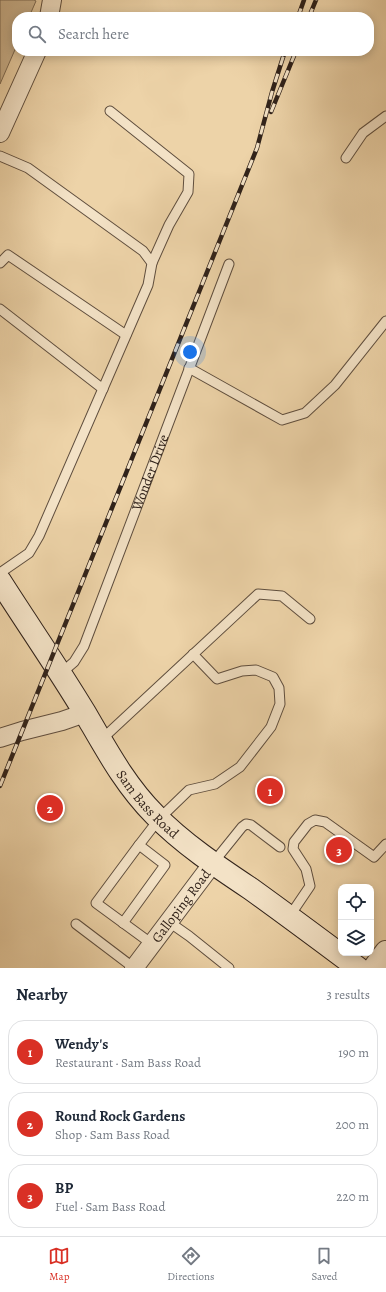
<!DOCTYPE html>
<html lang="en">
<head>
<meta charset="utf-8">
<style>
	:root { --surface:#fff; --page:#f2f2f3; --text:#1f2937; --muted:#747a83; --line:#e0e1e3; --accent:#d93025 }
	body { margin:0; font-family:Alegreya,serif; background:var(--page); color:var(--text) }
	.controls { position:absolute; right:12px; bottom:12px; display:grid; overflow:hidden; border-radius:8px; box-shadow:0 2px 10px #0003 }
	.controls button { width:36px; height:36px; display:grid; place-items:center; padding:0; border:0; border-bottom:1px solid var(--line); background:var(--surface); color:var(--text); font:20px sans-serif }
	.you { position:absolute; left:190px; top:352px; width:14px; height:14px; margin:-10px; border:3px solid #fff; border-radius:50%; background:#1a73e8; box-shadow:0 0 0 6px #1a73e833 }
	.badge { display:grid; place-items:center; width:26px; height:26px; border-radius:50%; background:var(--accent); color:#fff; font-size:13px; font-weight:700 }
	.pin { position:absolute; translate:-50% -50%; border:2px solid #fff; box-shadow:0 1px 4px #0006 }
	.list { margin:0; padding:0; list-style:none }
	h2 { display:flex; justify-content:space-between; align-items:center; height:52px; margin:0; padding:0 16px; font-size:17px }
	h2 small { font-size:13px; font-weight:400; color:var(--muted) }
	.list li { display:grid; grid-template-columns:26px 1fr auto; gap:12px; align-items:center; box-sizing:border-box; height:64px; margin:0 8px 8px; padding:0 8px; border:1px solid var(--line); border-radius:16px }
	.list b { display:block; font-size:15px; white-space:nowrap }
	.list p { margin:0; font-size:13px; white-space:nowrap; color:var(--muted) }
	.list em { font-size:13px; font-style:normal; color:var(--muted) }
	.icon { flex:none; width:22px; height:22px; fill:none; stroke:currentColor; stroke-width:2; stroke-linecap:round; stroke-linejoin:round }
	.map { position:relative; flex:none; width:386px; height:968px; overflow:hidden }
	.search { position:absolute; background:var(--surface); box-shadow:0 2px 10px #0003; left:12px; right:12px; top:12px; height:44px; display:flex; align-items:center; gap:10px; box-sizing:border-box; padding:0 14px; border-radius:16px; color:var(--muted); font-size:15px }
	.sheet { height:268px; background:var(--surface) }
	nav { display:flex; justify-content:space-around; align-items:center; box-sizing:border-box; height:56px; border-top:1px solid var(--line); background:var(--surface); font-size:11px; color:var(--muted) }
	nav a { display:grid; justify-items:center; gap:2px }
	nav .on { color:var(--accent) }
	.map>svg:first-child { display:block }
	.green { fill:#cdb590; stroke:#7e6c55 }
	.lines { fill:none; stroke-linecap:round; stroke-linejoin:round }
	.service-casing { stroke:#5f4e3e; stroke-width:11 }
	.minor-casing { stroke:#5f4e3e; stroke-width:20 }
	.tertiary-casing { stroke:#5f4e3e; stroke-width:24 }
	.secondary-casing { stroke:#30221a; stroke-width:24 }
	.service { stroke:#f3e2c6; stroke-width:9 }
	.minor { stroke:#f3e2c6; stroke-width:18 }
	.tertiary { stroke:#f3e2c6; stroke-width:22 }
	.secondary { stroke:#f3e2c6; stroke-width:22 }
	.rail-casing { stroke:#30221a; stroke-width:4.5 }
	.rail { stroke:#f3e2c6; stroke-width:3; stroke-dasharray:9; stroke-linecap:butt }
	.labels { text-anchor:middle; dominant-baseline:central; stroke-width:3; stroke-linejoin:round; paint-order:stroke }
	.street-label { font-size:14px; fill:#30221a; stroke:#f3e2c6 }
</style>
</head>
<body>
<div class="map">
<svg width="386" height="968" viewBox="0 0 386 968">
	<rect width="100%" height="100%" fill="#edd3a8"/>
	<filter id="stains"><feTurbulence type="fractalNoise" baseFrequency=".005" numOctaves="4"/><feColorMatrix values="0 0 0 0 .2 0 0 0 0 .09 0 0 0 0 .02 0 0 0 .5 -.17"/></filter>
	<radialGradient id="worn" r=".72"><stop offset=".6" stop-color="#630" stop-opacity="0"/><stop offset="1" stop-color="#630" stop-opacity=".3"/></radialGradient>
	<path class="green" d="M0 0H34L36 1 29 17H17V45L0 84Z"/>
	<g class="lines">
		<g class="service-casing">
			<g id="service">
				<path d="M110 111 189 174 188 192 169 225 152 263"/>
				<path d="M0 156 28 168 143 251 152 263 148 285 39 536 29 553 0 573"/>
				<path d="M346 158 363 133 386 116"/>
				<path d="M0 263 8 255 126 335"/>
				<path d="M0 309 103 389"/>
				<path d="M189 368 282 420 305 413 335 385 386 321"/>
				<path id="s1" d="M60 674 74 662 84 646 229 264"/>
				<path d="M101 740 258 594 282 596 310 619"/>
				<path d="M139 845 96 903 152 944"/>
				<path d="M213 863 242 827 246 824 251 825 280 847"/>
				<path d="M289 917 310 886 306 869 293 849 294 842 308 824 315 820 325 822 374 857 386 844"/>
				<path d="M169 922 189 936 229 968"/>
				<path d="M123 923 165 865 139 845 159 819 189 790 215 784 240 767 271 727 280 704 279 688 273 677 256 670 242 671 217 679 193 654"/>
				<path d="M76 924 134 968"/>
			</g>
		</g>
		<g class="minor-casing">
			<g id="minor">
				<path d="M49 17 52 0"/>
				<path d="M0 133 37 51"/>
				<path d="M0 738 22 731 62 721 85 713"/>
				<path id="s2" d="M134 968 213 863"/>
			</g>
		</g>
		<g class="tertiary-casing">
			<path id="tertiary" d="M374 968 386 952"/>
		</g>
		<g class="secondary-casing">
			<g id="secondary">
				<path id="s3" d="M0 581C28 625 58 668 85 713 106 749 125 785 155 815 182 843 218 867 251 889 287 915 322 941 358 968"/>
			</g>
		</g>
		<use href="#service" class="service"/>
		<use href="#minor" class="minor"/>
		<use href="#tertiary" class="tertiary"/>
		<use href="#secondary" class="secondary"/>
		<g class="rail-casing">
			<g id="rail">
				<path d="M298 17 304 0"/>
				<path d="M309 17 316 0"/>
				<path d="M271 112 296 51"/>
				<path d="M0 786 257 148 272 92 285 51"/>
			</g>
		</g>
		<use href="#rail" class="rail"/>
	</g>
	<g class="labels">
		<g class="street-label">
			<text stroke="none"><textPath href="#s1" startOffset="223">Wonder Drive</textPath></text>
			<text stroke="none"><textPath href="#s3" startOffset="268">Sam Bass Road</textPath></text>
			<text stroke="none"><textPath href="#s2" startOffset="78">Galloping Road</textPath></text>
		</g>
	</g>
	<rect width="100%" height="100%" filter="url(#stains)"/>
	<rect width="100%" height="100%" fill="url(#worn)"/>
</svg>
<div class="controls">
<button><svg class="icon" aria-label="locate" viewBox="0 0 24 24"><circle cx="12" cy="12" r="6"/><path d="M12 2v4M12 18v4M2 12h4M18 12h4"/></svg></button>
<button><svg class="icon" aria-label="layers" viewBox="0 0 24 24"><path d="M12 4l9 5-9 5-9-5zM3 14l9 5 9-5"/></svg></button>
</div>
<div class="you"></div>
<div class="pin badge" style="left:270px;top:791px">1</div>
<div class="pin badge" style="left:50px;top:808px">2</div>
<div class="pin badge" style="left:339px;top:850px">3</div>
<div class="search"><svg class="icon" aria-label="search" viewBox="0 0 24 24"><circle cx="10" cy="10" r="6"/><path d="M15 15l6 6"/></svg>Search here</div>
</div>
<section class="sheet">
<h2>Nearby<small>3 results</small></h2>
<ul class="list">
<li><span class="badge">1</span><div><b>Wendy's</b><p>Restaurant · Sam Bass Road</p></div><em>190 m</em></li>
<li><span class="badge">2</span><div><b>Round Rock Gardens</b><p>Shop · Sam Bass Road</p></div><em>200 m</em></li>
<li><span class="badge">3</span><div><b>BP</b><p>Fuel · Sam Bass Road</p></div><em>220 m</em></li>
</ul>
</section>
<nav>
<a class="on"><svg class="icon" aria-label="map" viewBox="0 0 24 24"><path d="M3 6l6-2 6 2 6-2v14l-6 2-6-2-6 2zM9 4v14M15 6v14"/></svg>Map</a>
<a><svg class="icon" aria-label="directions" viewBox="0 0 24 24"><path d="M12 3l9 9-9 9-9-9zM9 14v-3h6M13 9l2 2-2 2"/></svg>Directions</a>
<a><svg class="icon" aria-label="saved" viewBox="0 0 24 24"><path d="M7 4h10v16l-5-4-5 4z"/></svg>Saved</a>
</nav>
</body>
</html>
